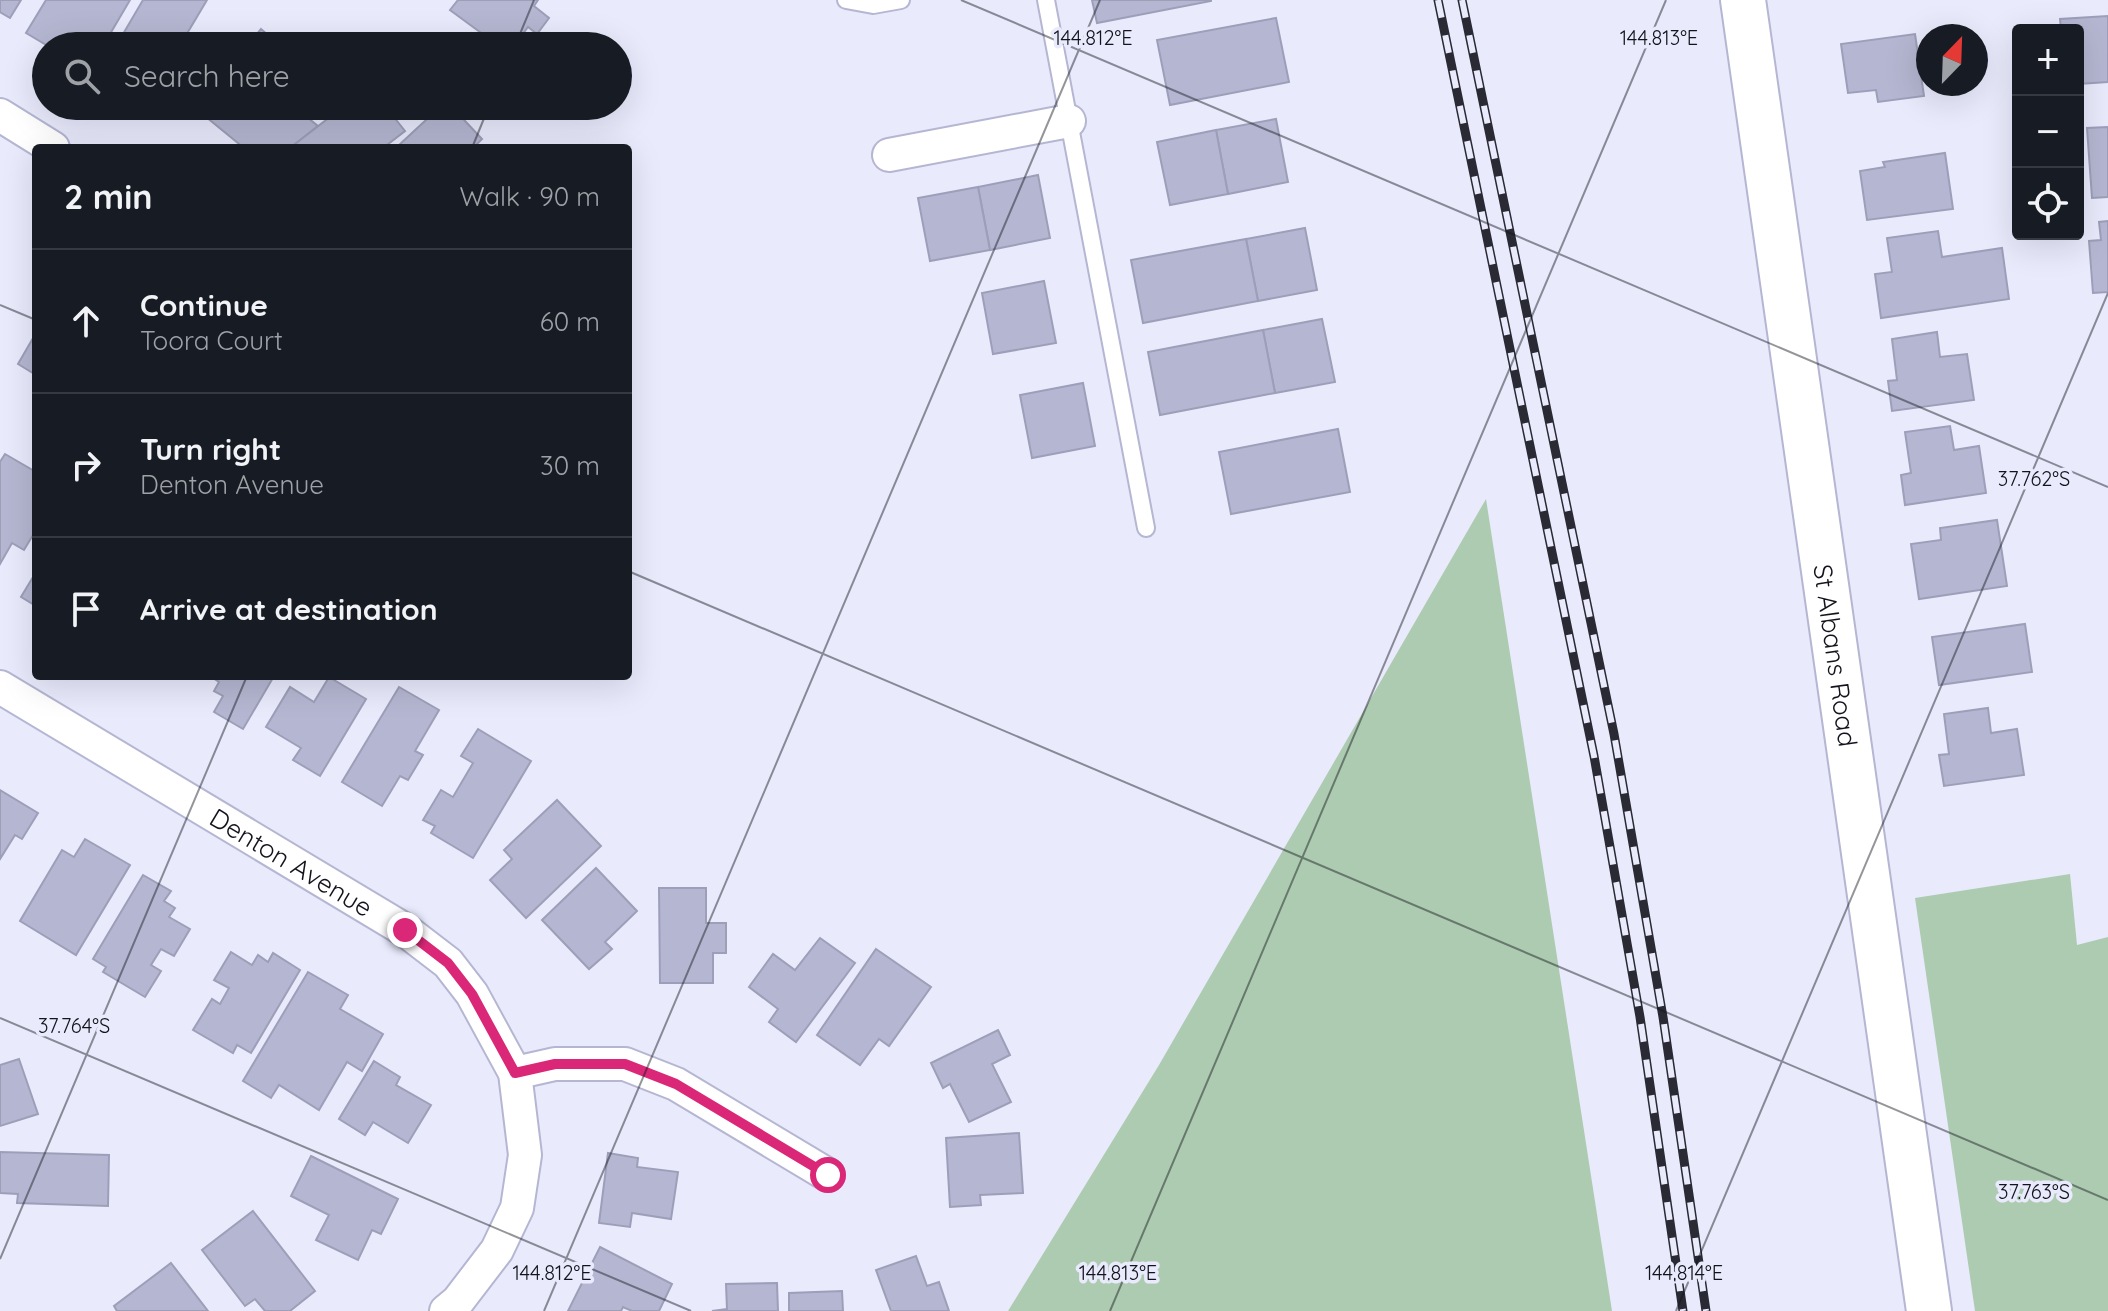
<!DOCTYPE html>
<html lang="en">
<head>
<meta charset="utf-8">
<style>
	:root { --surface:#171b24; --page:#242831; --text:#f1f3f6; --muted:#9ea1a6; --line:#363941 }
	body { margin:0; font-family:Quicksand,sans-serif; background:var(--page); color:var(--text) }
	.controls { position:absolute; right:24px; top:24px; display:grid; overflow:hidden; border-radius:8px; box-shadow:0 8px 32px #0002 }
	.controls button { width:72px; height:72px; display:grid; place-items:center; padding:0; border:0; border-bottom:2px solid var(--line); background:var(--surface); color:var(--text); font:40px sans-serif }
	.compass { position:absolute; left:1916px; top:24px; width:72px; height:72px; border-radius:50%; background:var(--surface); box-shadow:0 8px 32px #0002; rotate:23deg }
	.stop { position:absolute; width:24px; height:24px; margin:-18px; border:6px solid #db2777; border-radius:50%; background:#fff }
	.stop.end { background:#db2777; border-color:#fff; box-shadow:0 2px 8px #0008 }
	.list { margin:0; padding:0; list-style:none }
	h2 { display:flex; justify-content:space-between; align-items:center; height:104px; margin:0; padding:0 32px; font-size:34px }
	h2 small { font-size:26px; font-weight:400; color:var(--muted) }
	.list li { display:grid; grid-template-columns:52px 1fr auto; gap:24px; align-items:center; box-sizing:border-box; height:144px; padding:0 32px; border-top:2px solid var(--line) }
	.list b { display:block; font-size:30px; white-space:nowrap }
	.list p { margin:0; font-size:26px; white-space:nowrap; color:var(--muted) }
	.list em { font-size:26px; font-style:normal; color:var(--muted) }
	.icon { flex:none; width:44px; height:44px; fill:none; stroke:currentColor; stroke-width:2; stroke-linecap:round; stroke-linejoin:round }
	.map { position:relative; flex:none; width:2108px; height:1311px; overflow:hidden }
	.search { position:absolute; background:var(--surface); box-shadow:0 8px 32px #0002; left:32px; top:32px; width:600px; height:88px; display:flex; align-items:center; gap:20px; box-sizing:border-box; padding:0 28px; border-radius:44px; color:var(--muted); font-size:30px }
	.panel { position:absolute; background:var(--surface); box-shadow:0 8px 32px #0002; left:32px; top:144px; width:600px; height:536px; border-radius:8px }
	.map>svg:first-child { display:block }
	.green { fill:#adcbb0 }
	.building { fill:#b5b7d2; stroke:#9d9fb9; stroke-width:2 }
	.lines { fill:none; stroke-linecap:round; stroke-linejoin:round }
	.service-casing { stroke:#b5b6d2; stroke-width:20 }
	.minor-casing { stroke:#b5b6d2; stroke-width:36 }
	.secondary-casing { stroke:#b5b6d2; stroke-width:48 }
	.service { stroke:#fff; stroke-width:16 }
	.minor { stroke:#fff; stroke-width:32 }
	.secondary { stroke:#fff; stroke-width:44 }
	.rail-casing { stroke:#292a34; stroke-width:9 }
	.rail { stroke:#e9eafc; stroke-width:6; stroke-dasharray:18; stroke-linecap:butt }
	.route { stroke:#db2777; stroke-width:10 }
	.ticks { fill:none; stroke:#12131c; stroke-width:2; stroke-opacity:0.45 }
	.labels { text-anchor:middle; dominant-baseline:central; stroke-width:7; stroke-linejoin:round; paint-order:stroke }
	.street-label { font-size:26px; fill:#12131c; stroke:#e9eafc }
	.ticks-label { font-size:20px; text-anchor:middle; fill:#12131c; stroke:#e9eafc; stroke-width:7; stroke-linejoin:round; paint-order:stroke }
</style>
</head>
<body>
<div class="map">
<svg width="2108" height="1311" viewBox="0 0 2108 1311">
	<rect width="100%" height="100%" fill="#e9eafc"/>
	<g class="green">
		<path d="M1486 499 1612 1311H1008L1159 1065Z"/>
		<path d="M2070 874 2077 945 2108 937V1311H1975L1915 898Z"/>
	</g>
	<g class="building">
		<path d="M0 0H21L10 18 0 12Z"/>
		<path d="M46 0H130L103 46H48L26 33Z"/>
		<path d="M143 0H207L185 37 194 42 192 46H116Z"/>
		<path d="M458 0H538L534 6 549 18 537 34 528 27 514 46H499L450 10Z"/>
		<path d="M1092 0H1211V1L1097 23Z"/>
		<path d="M2108 16V82L2079 84 2078 30H2061L2060 19Z"/>
		<path d="M1276 18 1289 82 1170 105 1157 40Z"/>
		<path d="M261 29 281 46H247Z"/>
		<path d="M1915 34 1924 96 1878 102 1876 90 1848 93 1841 44Z"/>
		<path d="M197 106H293L318 126 290 148H244L195 108Z"/>
		<path d="M344 106H385L405 131 383 148H290Z"/>
		<path d="M441 106H451L482 139 473 148H402L399 145Z"/>
		<path d="M1276 119 1288 182 1228 194 1216 130Z"/>
		<path d="M2108 127V197L2092 198 2087 128Z"/>
		<path d="M1216 130 1228 194 1170 205 1157 142Z"/>
		<path d="M1945 153 1953 209 1867 220 1860 171 1885 167 1883 162Z"/>
		<path d="M1038 175 1050 238 990 250 978 187Z"/>
		<path d="M978 187 990 250 930 261 918 198Z"/>
		<path d="M2108 221V292L2093 293 2089 241 2101 240 2099 222Z"/>
		<path d="M1305 228 1317 290 1258 301 1246 239Z"/>
		<path d="M1938 231 1942 257 2002 248 2009 299 1881 318 1875 274 1892 272 1887 238Z"/>
		<path d="M1246 239 1258 301 1143 323 1131 260Z"/>
		<path d="M1044 281 1056 343 993 354 982 293Z"/>
		<path d="M1322 319 1335 382 1275 393 1263 330Z"/>
		<path d="M1263 330 1275 393 1160 415 1148 352Z"/>
		<path d="M1937 332 1940 357 1967 354 1974 400 1892 411 1888 381 1897 380 1892 339Z"/>
		<path d="M36 333V375L18 364Z"/>
		<path d="M1083 383 1095 446 1032 458 1020 395Z"/>
		<path d="M1950 426 1954 450 1979 446 1986 493 1905 505 1901 475 1911 473 1905 432Z"/>
		<path d="M1338 429 1350 492 1231 514 1219 452Z"/>
		<path d="M5 454 36 472V530L24 550 12 543 0 564V462Z"/>
		<path d="M1997 520 2007 586 1919 599 1911 544 1941 540 1940 528Z"/>
		<path d="M36 572V606L21 597Z"/>
		<path d="M2025 624 2032 672 1939 685 1932 637Z"/>
		<path d="M210 676H274L243 729 214 712 223 696 214 691 219 682Z"/>
		<path d="M329 677 366 699 320 776 293 760 301 748 266 727 290 687 314 702Z"/>
		<path d="M399 687 439 710 415 751 423 755 408 780 400 776 382 806 342 782Z"/>
		<path d="M1988 708 1991 733 2017 729 2024 775 1944 786 1939 755 1949 754 1944 714Z"/>
		<path d="M478 729 531 761 473 858 431 833 435 826 423 820 441 790 453 797 473 763 461 756Z"/>
		<path d="M0 790 38 813 22 839 15 835 0 859Z"/>
		<path d="M557 800 601 846 526 918 490 880 512 859 504 850Z"/>
		<path d="M85 839 130 865 76 955 20 921 62 850 74 857Z"/>
		<path d="M596 868 637 911 605 942 612 949 589 969 542 920Z"/>
		<path d="M143 875 171 891 164 901 175 908 169 917 190 929 174 956 161 949 151 965 161 971 145 997 103 972 106 967 93 959Z"/>
		<path d="M659 888H706V923H726V953H713V983H660Z"/>
		<path d="M820 938 855 963 796 1042 769 1022 778 1009 749 987 773 954 795 970Z"/>
		<path d="M876 949 931 987 889 1046 879 1039 860 1065 817 1035Z"/>
		<path d="M231 952 252 965 258 955 268 962 273 953 300 970 251 1053 237 1045 233 1053 193 1030 212 999 220 1004 229 988 214 980Z"/>
		<path d="M308 972 348 995 340 1009 383 1034 362 1071 347 1062 319 1110 279 1085 271 1098 243 1081Z"/>
		<path d="M998 1030 1010 1055 992 1064 1011 1102 969 1122 950 1084 943 1088 931 1063Z"/>
		<path d="M19 1059 38 1114 0 1126V1065Z"/>
		<path d="M374 1061 400 1077 396 1085 431 1105 408 1143 373 1122 365 1135 339 1119Z"/>
		<path d="M1019 1133 1023 1193 980 1195 981 1205 950 1207 946 1138Z"/>
		<path d="M0 1152 109 1155 108 1206 17 1203 18 1194 0 1193Z"/>
		<path d="M608 1153 638 1158 637 1167 678 1172 671 1219 632 1213 630 1227 599 1223Z"/>
		<path d="M311 1156 398 1199 381 1234 372 1230 358 1260 316 1240 329 1215 291 1196Z"/>
		<path d="M253 1211 315 1291 290 1311H265L255 1299 245 1306 202 1250Z"/>
		<path d="M600 1247 672 1284 659 1311H632L623 1307 621 1311H568Z"/>
		<path d="M916 1256 927 1286 939 1282 949 1311H891L876 1270Z"/>
		<path d="M171 1263 208 1311H117L114 1306Z"/>
		<path d="M777 1283 778 1311H712L727 1309 726 1284Z"/>
		<path d="M842 1291 843 1311H789V1293Z"/>
	</g>
	<g class="lines">
		<g class="service-casing">
			<g id="service">
				<path d="M846 0 873 5 901 0"/>
				<path d="M1046 0 1146 528"/>
			</g>
		</g>
		<g class="minor-casing">
			<g id="minor">
				<path d="M0 115 53 148"/>
				<path d="M889 155 1069 121"/>
				<path id="s1" d="M0 687 405 930 448 963 472 994 515 1073 525 1155 517 1208 497 1250 458 1301 446 1311"/>
				<path d="M515 1073 555 1064H625L676 1084 828 1175"/>
			</g>
		</g>
		<g class="secondary-casing">
			<g id="secondary">
				<path id="s2" d="M1743 0 1929 1311"/>
			</g>
		</g>
		<use href="#service" class="service"/>
		<use href="#minor" class="minor"/>
		<use href="#secondary" class="secondary"/>
		<g class="rail-casing">
			<g id="rail">
				<path d="M1438 0 1594 756 1640 1017 1683 1311"/>
				<path d="M1462 0 1614 734 1663 1017 1706 1311"/>
			</g>
		</g>
		<use href="#rail" class="rail"/>
	</g>
	<g class="lines">
		<path class="route" d="M405 930 448 963 472 994 515 1073 555 1064H625L676 1084 828 1175"/>
	</g>
	<path class="ticks" d="M961 0 2108 487M515 46 534 0M472 148 489 106M0 305 36 320M628 571 2108 1200M0 1018 691 1311M0 1259 247 676M544 1311 1100 0M1110 1311 1666 0M1676 1311 2108 293"/>
	<g class="labels">
		<g class="street-label">
			<text stroke="none"><textPath href="#s2" startOffset="662">St Albans Road</textPath></text>
			<text stroke="none"><textPath href="#s1" startOffset="340">Denton Avenue</textPath></text>
		</g>
	</g>
	<g class="ticks-label">
		<text x="1093" y="45">144.812°E</text>
		<text x="1659" y="45">144.813°E</text>
		<text x="2034" y="486">37.762°S</text>
		<text x="74" y="1033">37.764°S</text>
		<text x="2034" y="1199">37.763°S</text>
		<text x="552" y="1280">144.812°E</text>
		<text x="1118" y="1280">144.813°E</text>
		<text x="1684" y="1280">144.814°E</text>
	</g>
</svg>
<div class="controls">
<button>+</button>
<button>−</button>
<button><svg class="icon" aria-label="locate" viewBox="0 0 24 24"><circle cx="12" cy="12" r="6"/><path d="M12 2v4M12 18v4M2 12h4M18 12h4"/></svg></button>
</div>
<svg class="compass" viewBox="-18 -18 36 36"><path d="M0-13l5 13h-10z" fill="#e53935"/><path d="M0 13l5-13h-10z" fill="#9ea1a6"/></svg>
<div class="stop" style="left:828px;top:1175px"></div>
<div class="stop end" style="left:405px;top:930px"></div>
<div class="search"><svg class="icon" aria-label="search" viewBox="0 0 24 24"><circle cx="10" cy="10" r="6"/><path d="M15 15l6 6"/></svg>Search here</div>
<section class="panel">
<h2>2 min<small>Walk · 90 m</small></h2>
<ul class="list">
<li><svg class="icon" aria-label="ahead" viewBox="0 0 24 24"><path d="M12 20V5M6 11l6-6 6 6"/></svg><div><b>Continue</b><p>Toora Court</p></div><em>60 m</em></li>
<li><svg class="icon" aria-label="right" viewBox="0 0 24 24"><path d="M7 20v-9h11M14 6l5 5-5 5"/></svg><div><b>Turn right</b><p>Denton Avenue</p></div><em>30 m</em></li>
<li><svg class="icon" aria-label="arrive" viewBox="0 0 24 24"><path d="M6 21V4h12l-3 4 3 4H6"/></svg><div><b>Arrive at destination</b></div></li>
</ul>
</section>
</div>
</body>
</html>
